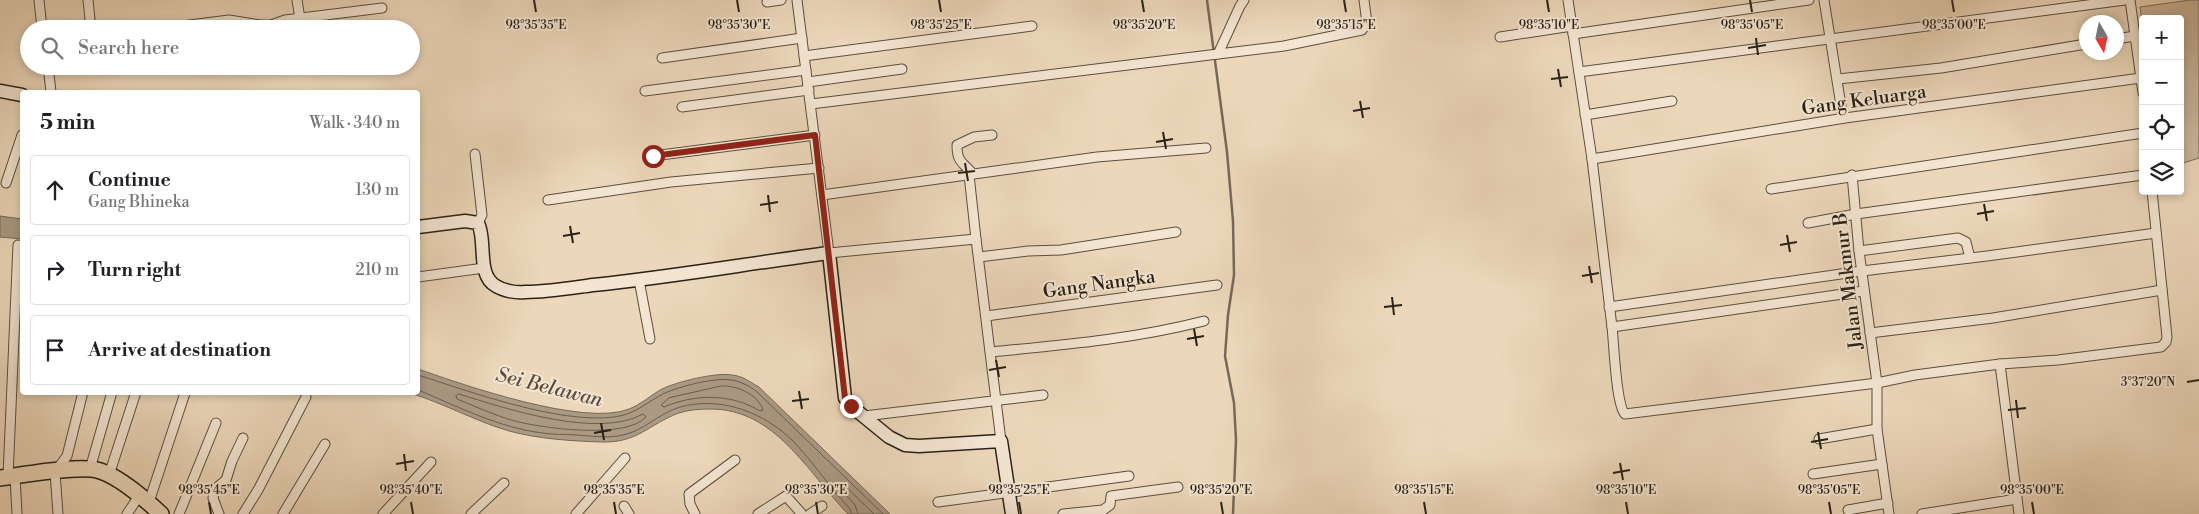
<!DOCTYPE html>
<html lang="en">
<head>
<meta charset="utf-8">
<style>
	:root { --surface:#fff; --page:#f2f2f2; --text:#202124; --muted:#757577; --line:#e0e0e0 }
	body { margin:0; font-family:"Libre Bodoni",serif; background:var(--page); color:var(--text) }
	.controls { position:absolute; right:15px; top:15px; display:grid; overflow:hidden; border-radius:5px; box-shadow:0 2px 8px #0003 }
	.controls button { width:45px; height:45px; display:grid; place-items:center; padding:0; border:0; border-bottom:1px solid var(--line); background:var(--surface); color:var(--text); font:25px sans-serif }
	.compass { position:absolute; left:2079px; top:15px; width:45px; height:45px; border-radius:50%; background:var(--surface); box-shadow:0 2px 8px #0003; rotate:171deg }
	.stop { position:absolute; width:15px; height:15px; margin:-11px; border:4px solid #8f2418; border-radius:50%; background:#fff }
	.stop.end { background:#8f2418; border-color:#fff; box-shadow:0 1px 5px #0008 }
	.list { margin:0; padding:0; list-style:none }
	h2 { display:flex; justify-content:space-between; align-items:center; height:65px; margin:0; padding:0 20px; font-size:21px }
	h2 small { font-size:16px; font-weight:400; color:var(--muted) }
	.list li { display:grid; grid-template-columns:32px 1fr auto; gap:15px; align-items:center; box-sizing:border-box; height:70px; margin:0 10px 10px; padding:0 10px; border:1px solid var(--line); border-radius:5px }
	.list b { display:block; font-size:19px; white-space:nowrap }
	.list p { margin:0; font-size:16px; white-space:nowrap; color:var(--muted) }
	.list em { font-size:16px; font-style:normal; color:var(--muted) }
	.icon { flex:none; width:28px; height:28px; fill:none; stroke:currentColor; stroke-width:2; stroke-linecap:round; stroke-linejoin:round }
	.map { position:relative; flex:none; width:2199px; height:514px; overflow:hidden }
	.search { position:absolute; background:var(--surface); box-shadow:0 2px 8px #0003; left:20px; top:20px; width:400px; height:55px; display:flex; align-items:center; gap:12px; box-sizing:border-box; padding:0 18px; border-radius:28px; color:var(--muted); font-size:19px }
	.panel { position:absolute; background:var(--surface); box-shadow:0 2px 8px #0003; left:20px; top:90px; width:400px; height:305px; border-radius:5px }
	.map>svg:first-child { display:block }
	.green { fill:#cbb89e; stroke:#7a6d5a }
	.water { fill:#aa9983; stroke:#776958 }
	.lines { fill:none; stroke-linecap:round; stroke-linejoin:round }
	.shore { stroke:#6a5e4d; stroke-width:1 }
	.stream { stroke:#776958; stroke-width:2.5 }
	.street-casing { stroke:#5a4f40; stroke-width:11 }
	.secondary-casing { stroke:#2a2217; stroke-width:15 }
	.primary-casing { stroke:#2a2217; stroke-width:18 }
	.street { stroke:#f3e5d2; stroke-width:9 }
	.secondary { stroke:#f3e5d2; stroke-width:12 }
	.primary { stroke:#ecd7ba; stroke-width:15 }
	.route { stroke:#8f2418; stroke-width:6 }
	.ticks { fill:none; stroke:#2a2217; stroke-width:2 }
	.labels { text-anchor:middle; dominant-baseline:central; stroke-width:4; stroke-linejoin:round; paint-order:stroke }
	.street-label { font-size:19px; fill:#2a2217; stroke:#f3e5d2 }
	.water-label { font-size:20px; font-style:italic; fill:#574c3d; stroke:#f3e5d2 }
	.ticks-label { font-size:12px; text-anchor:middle; fill:#2a2217; stroke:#f3e5d2; stroke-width:4; stroke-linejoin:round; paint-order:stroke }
</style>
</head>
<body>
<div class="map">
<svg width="2199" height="514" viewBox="0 0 2199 514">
	<rect width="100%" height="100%" fill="#ecd7ba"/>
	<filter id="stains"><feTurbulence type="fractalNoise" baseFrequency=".004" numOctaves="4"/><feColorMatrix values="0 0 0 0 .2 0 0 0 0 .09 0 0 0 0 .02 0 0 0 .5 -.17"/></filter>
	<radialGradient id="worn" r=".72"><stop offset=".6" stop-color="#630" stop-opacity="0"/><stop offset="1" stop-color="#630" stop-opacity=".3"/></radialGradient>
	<path class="green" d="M2190 0H2199V158L2180 164V19H2143V28L2140 7Z"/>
	<g class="water">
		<path d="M0 216 22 219V239L0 237Z"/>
		<path d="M418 369C464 385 584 427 629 409 640 405 651 395 662 389 676 382 716 372 732 375 743 376 750 382 759 387L890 514H848C807 472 775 408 709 409 699 409 688 410 679 413 649 424 638 443 602 442 571 441 539 439 509 431 475 421 443 403 410 393L418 392Z"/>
	</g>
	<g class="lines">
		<g class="shore">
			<path d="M418 375C471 392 559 424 614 417 637 414 646 402 665 393 680 386 717 377 732 380 742 382 749 386 756 391L883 514"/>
			<path d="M721 386C736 385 758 394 763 410L760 411C730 393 695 394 664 407L661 405 669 398Z"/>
			<path d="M418 390C457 406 499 428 543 433 554 435 565 434 577 435 591 436 604 438 618 436 642 433 657 414 680 407 721 396 764 412 794 442 814 463 830 488 850 509L851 514"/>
			<path d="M459 394C507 409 598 439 643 414L646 417C625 440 539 428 511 420 492 414 474 406 457 399L456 396Z"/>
			<path d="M858 514 855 505 840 488 841 484H843L874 514"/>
		</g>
		<path class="stream" d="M1207 0 1227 152 1233 221 1234 275 1228 315 1225 356 1234 403 1236 440 1233 514"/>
		<g class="street-casing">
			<g id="street">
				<path d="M39 0 42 29"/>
				<path d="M88 0 91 29"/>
				<path d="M297 0 300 19"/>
				<path d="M797 0 829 253 976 239 1001 441"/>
				<path d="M1568 0 1592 159 1612 327 1864 291"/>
				<path d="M1824 0 1843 118"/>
				<path d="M2130 0 2143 93"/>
				<path d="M767 2 781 0"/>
				<path d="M158 29 229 20 260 25H271L285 20 382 8"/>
				<path d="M1573 34 1809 0"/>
				<path d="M1500 37 1572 26"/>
				<path d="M2116 39 2135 36"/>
				<path d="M1218 54 1284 46 1362 30 1367 23 1364 0"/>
				<path d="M804 56 1032 26"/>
				<path d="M662 58 802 38"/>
				<path d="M48 66 51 92"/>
				<path d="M1579 72 2125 0"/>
				<path d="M1838 79 1941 68 2086 44"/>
				<path d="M808 82 902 69"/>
				<path d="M645 91 806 70"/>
				<path d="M811 104 1218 54 1240 6 1244 0"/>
				<path d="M682 107 809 90"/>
				<path d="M1585 115 1672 101"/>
				<path d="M475 154 482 215 478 223"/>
				<path d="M653 156 815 135"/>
				<path d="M1592 159 1845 118 2141 78"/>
				<path d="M973 174C963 162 957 163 957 145L974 137 992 135"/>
				<path d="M969 175 976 239"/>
				<path d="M1852 175 1859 251 1877 383V429L1889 514"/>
				<path d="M6 183 22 135"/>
				<path d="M1771 189 2143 133"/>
				<path d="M822 195 1097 157 1206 148"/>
				<path d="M548 200 671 182 819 168"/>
				<path d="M1808 223 1856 214 2143 175"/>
				<path d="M1859 251 1958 238 1966 242 1970 258"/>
				<path d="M979 257 1028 251 1061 250 1176 232"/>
				<path d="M418 277 484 268"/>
				<path d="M639 280 650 339"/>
				<path d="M1609 307 1862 271 1987 256 2156 233"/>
				<path d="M986 316 1217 285"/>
				<path d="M1612 327C1614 344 1616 405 1625 414L1877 383 1915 375 2000 364 2058 360 2161 347 2166 342 2167 337 2152 191"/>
				<path d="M1870 333 1993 318 2162 290"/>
				<path d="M991 352C1063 345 1134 339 1204 321"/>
				<path d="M2000 364 2019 514"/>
				<path d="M864 416 1043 395"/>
				<path d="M1819 439 1877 429"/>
				<path d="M90 469 112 392"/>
				<path d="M1813 474 1882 464"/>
				<path d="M109 475 136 392"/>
				<path d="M15 476 17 514"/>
				<path d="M8 477 18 245"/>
				<path d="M149 502 185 393"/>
				<path d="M938 502 1129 476"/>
				<path d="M624 506 629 514"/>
				<path d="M1848 510 1888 503"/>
				<path d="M58 514 55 472 67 456 83 392"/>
				<path d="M127 514 139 496"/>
				<path d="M179 514 216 423"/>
				<path d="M219 514 213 498 215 489 226 480 232 461 243 438"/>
				<path d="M243 514 258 490 306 397"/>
				<path d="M283 514 325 444"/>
				<path d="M383 514 431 462"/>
				<path d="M471 514 504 483"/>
				<path d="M576 514 625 458"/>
				<path d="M695 514 690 504 689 494 735 460"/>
				<path d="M758 514 786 496 802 514"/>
				<path d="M810 514 822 506"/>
				<path d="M1063 514 1103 510 1110 505 1111 496 1178 487"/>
				<path d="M1922 514 2017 499"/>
			</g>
		</g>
		<g class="secondary-casing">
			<g id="secondary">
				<path d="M0 91 22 95"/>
				<path d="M418 227 465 221 478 223C487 241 476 275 496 286 504 291 516 293 525 292 548 292 571 288 593 285 672 277 751 263 829 253L845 398 851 406 889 437 905 445 919 446 1001 441 1012 514"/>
			</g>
		</g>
		<g class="primary-casing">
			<path id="primary" d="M0 478C22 475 79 465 97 470 117 475 146 500 161 514"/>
		</g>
		<use href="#street" class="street"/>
		<use href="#secondary" class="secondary"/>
		<use href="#primary" class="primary"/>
	</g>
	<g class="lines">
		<path class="route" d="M653 156 815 135 845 398 851 406"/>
	</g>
	<path class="ticks" d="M534 0 536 12M737 0 739 12M939 0 941 12M1142 0 1144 12M1344 0 1346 12M1547 0 1549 12M1750 0 1752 12M1952 0 1954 12M1756 38 1758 55M1748 48 1766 45M1558 69 1561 87M1551 79 1568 77M1360 101 1363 118M1353 111 1370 108M1163 132 1166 149M1156 142 1173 139M965 163 968 181M958 173 975 171M768 195 770 212M1984 204 1987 221M760 205 778 202M1977 214 1994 211M570 226 573 243M1787 235 1790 252M563 236 580 233M1780 245 1797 242M1589 266 1592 283M1582 276 1599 273M1392 297 1394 315M1384 307 1402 305M1194 329 1197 346M1187 339 1204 336M996 360 999 377M989 370 1006 367M2187 382 2199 380M799 391 802 409M2016 400 2018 418M792 401 809 399M2008 410 2026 408M601 423 604 440M1818 432 1821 449M594 433 611 430M1811 442 1828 439M404 454 406 471M1620 463 1623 480M396 464 414 461M1613 473 1630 470M209 502 211 514M411 502 413 514M614 502 616 514M816 502 818 514M1019 502 1021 514M1221 502 1223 514M1424 502 1426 514M1626 502 1628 514M1829 502 1831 514M2032 502 2034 514"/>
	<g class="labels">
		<g class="street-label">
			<text transform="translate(1864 100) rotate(-8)">Gang Keluarga</text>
			<text transform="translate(1848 281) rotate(-97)">Jalan Makmur B</text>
			<text transform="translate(1099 284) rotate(-8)">Gang Nangka</text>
		</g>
		<g class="water-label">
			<text transform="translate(549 388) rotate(14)">Sei Belawan</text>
		</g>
	</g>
	<g class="ticks-label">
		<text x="536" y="29">98°35'35"E</text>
		<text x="739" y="29">98°35'30"E</text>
		<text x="941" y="29">98°35'25"E</text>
		<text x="1144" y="29">98°35'20"E</text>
		<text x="1549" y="29">98°35'10"E</text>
		<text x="1752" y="29">98°35'05"E</text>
		<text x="1346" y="29">98°35'15"E</text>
		<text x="1954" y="29">98°35'00"E</text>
		<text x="2148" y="386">3°37'20"N</text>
		<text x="209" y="494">98°35'45"E</text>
		<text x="411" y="494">98°35'40"E</text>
		<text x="614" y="494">98°35'35"E</text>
		<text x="816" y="494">98°35'30"E</text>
		<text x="1019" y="494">98°35'25"E</text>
		<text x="1221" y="494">98°35'20"E</text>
		<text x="1424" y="494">98°35'15"E</text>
		<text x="1626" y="494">98°35'10"E</text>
		<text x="1829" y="494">98°35'05"E</text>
		<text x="2032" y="494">98°35'00"E</text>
	</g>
	<rect width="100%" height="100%" filter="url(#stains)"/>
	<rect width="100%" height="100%" fill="url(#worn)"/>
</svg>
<div class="controls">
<button>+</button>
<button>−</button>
<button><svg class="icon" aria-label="locate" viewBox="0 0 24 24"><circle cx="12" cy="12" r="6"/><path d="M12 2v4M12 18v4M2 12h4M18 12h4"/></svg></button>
<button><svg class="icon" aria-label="layers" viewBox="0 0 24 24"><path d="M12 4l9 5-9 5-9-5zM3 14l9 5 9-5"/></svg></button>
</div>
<svg class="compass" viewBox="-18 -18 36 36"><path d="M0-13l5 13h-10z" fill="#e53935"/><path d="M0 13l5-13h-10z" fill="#757577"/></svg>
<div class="stop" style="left:653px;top:156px"></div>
<div class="stop end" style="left:851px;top:406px"></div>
<div class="search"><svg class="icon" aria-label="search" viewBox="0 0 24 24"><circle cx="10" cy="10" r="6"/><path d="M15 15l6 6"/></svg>Search here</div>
<section class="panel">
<h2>5 min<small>Walk · 340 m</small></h2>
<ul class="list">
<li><svg class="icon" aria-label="ahead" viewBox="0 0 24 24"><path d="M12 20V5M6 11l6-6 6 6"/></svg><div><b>Continue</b><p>Gang Bhineka</p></div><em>130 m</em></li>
<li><svg class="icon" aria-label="right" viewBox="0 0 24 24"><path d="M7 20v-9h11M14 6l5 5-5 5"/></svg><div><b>Turn right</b></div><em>210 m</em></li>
<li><svg class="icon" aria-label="arrive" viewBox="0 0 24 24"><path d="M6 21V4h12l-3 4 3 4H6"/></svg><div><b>Arrive at destination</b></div></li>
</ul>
</section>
</div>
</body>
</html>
